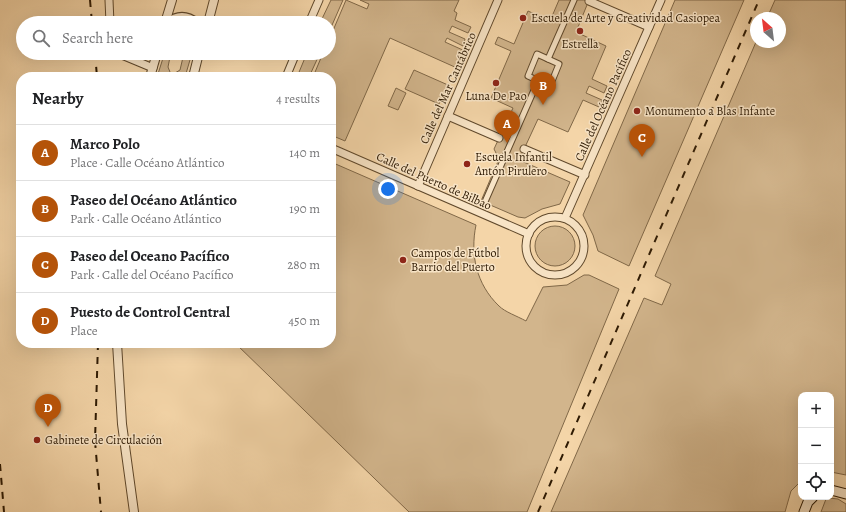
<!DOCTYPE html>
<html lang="en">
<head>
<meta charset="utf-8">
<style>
	:root { --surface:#fff; --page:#f6f6f6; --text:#202124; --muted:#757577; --line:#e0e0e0; --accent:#b45309 }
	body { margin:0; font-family:Alegreya,serif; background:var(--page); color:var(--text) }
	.controls { position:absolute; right:12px; bottom:12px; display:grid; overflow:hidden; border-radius:8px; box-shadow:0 4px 16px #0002 }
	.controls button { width:36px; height:36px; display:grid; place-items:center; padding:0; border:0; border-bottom:1px solid var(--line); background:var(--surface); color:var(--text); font:20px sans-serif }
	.compass { position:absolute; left:750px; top:12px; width:36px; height:36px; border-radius:50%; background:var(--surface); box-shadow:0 4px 16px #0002; rotate:332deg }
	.you { position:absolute; left:388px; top:189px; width:14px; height:14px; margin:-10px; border:3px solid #fff; border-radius:50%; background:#1a73e8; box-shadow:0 0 0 6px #1a73e833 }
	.badge { display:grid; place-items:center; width:26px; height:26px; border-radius:50%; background:var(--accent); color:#fff; font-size:13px; font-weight:700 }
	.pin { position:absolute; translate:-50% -33px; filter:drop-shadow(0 1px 2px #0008) }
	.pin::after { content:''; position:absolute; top:21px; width:14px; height:12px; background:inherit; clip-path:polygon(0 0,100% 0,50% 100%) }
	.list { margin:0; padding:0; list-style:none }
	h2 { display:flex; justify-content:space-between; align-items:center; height:52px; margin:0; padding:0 16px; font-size:17px }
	h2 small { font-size:13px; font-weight:400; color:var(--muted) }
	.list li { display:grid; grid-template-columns:26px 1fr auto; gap:12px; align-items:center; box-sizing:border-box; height:56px; padding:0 16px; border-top:1px solid var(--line) }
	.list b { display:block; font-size:15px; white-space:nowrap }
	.list p { margin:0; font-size:13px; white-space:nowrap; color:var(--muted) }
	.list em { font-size:13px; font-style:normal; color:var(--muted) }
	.icon { flex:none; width:22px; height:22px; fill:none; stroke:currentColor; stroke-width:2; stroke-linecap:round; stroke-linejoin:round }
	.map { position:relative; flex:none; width:846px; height:512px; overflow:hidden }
	.search { position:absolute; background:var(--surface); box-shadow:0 4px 16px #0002; left:16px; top:16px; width:320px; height:44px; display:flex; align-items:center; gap:10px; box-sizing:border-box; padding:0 14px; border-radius:22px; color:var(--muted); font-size:15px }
	.panel { position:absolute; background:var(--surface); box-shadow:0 4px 16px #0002; left:16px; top:72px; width:320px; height:276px; border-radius:16px }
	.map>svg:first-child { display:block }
	.green { fill:#d2b58c; stroke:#806848 }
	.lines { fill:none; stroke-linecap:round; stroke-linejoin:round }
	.pedestrian-casing { stroke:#60492c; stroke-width:7 }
	.minor-casing { stroke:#60492c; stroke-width:9 }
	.tertiary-casing { stroke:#60492c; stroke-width:10 }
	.secondary-casing { stroke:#2e1a03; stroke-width:11 }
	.pedestrian { stroke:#f8e4c6; stroke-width:5 }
	.minor { stroke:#f8e4c6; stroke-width:7 }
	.tertiary { stroke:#f8e4c6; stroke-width:8 }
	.secondary { stroke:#f8e4c6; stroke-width:9 }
	.rail { stroke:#2e1a03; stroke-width:2; stroke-dasharray:7 7; stroke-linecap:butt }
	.poi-dot { fill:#8f2418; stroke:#f8e4c6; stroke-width:1.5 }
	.labels { text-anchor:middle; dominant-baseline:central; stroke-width:3; stroke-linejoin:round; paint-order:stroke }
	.poi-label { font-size:12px; fill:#2e1a03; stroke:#f8e4c6; text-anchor:start }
	.street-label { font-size:12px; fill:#2e1a03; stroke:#f8e4c6 }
</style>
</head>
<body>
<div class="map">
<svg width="846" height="512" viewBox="0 0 846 512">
	<rect width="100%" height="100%" fill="#f4d5a8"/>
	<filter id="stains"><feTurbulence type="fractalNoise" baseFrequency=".005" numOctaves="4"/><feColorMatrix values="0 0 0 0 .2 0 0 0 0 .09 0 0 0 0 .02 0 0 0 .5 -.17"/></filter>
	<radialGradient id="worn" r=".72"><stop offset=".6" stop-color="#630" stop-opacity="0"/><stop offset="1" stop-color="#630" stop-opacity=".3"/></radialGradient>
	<g class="green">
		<path d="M331 0H343L329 32V23H320Z"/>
		<path d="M346 0 367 9 369 4 360 0H459L454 11 457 13 455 20 471 27 468 33 452 26 449 32 465 39 463 46 447 38 445 42 465 51 457 68 390 38 345 141 331 135V77H313L323 53H329V40Z"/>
		<path d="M559 0H589L576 32 606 46 592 79 607 86 604 93 589 86 586 93 602 100 599 107 583 100 568 132 538 119 519 160 570 182 560 204 542 209 525 218 518 217 481 201 499 159 494 149 513 108 491 98 511 51 495 44 498 37 514 44 528 11 550 21Z"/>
		<path d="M675 0H744L629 266 598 251 593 235 583 215Z"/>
		<path d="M775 0H846V475L831 472V395H801V481L791 491 785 512H551L644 298 662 305 671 284 655 276 756 42H780V18H767Z"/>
		<path d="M184 53H192L185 77H174L175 73 180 70Z"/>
		<path d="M307 53H320L309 77H297Z"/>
		<path d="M164 55 170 57 168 67 170 72 169 77H157Z"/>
		<path d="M414 70 448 85 439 104 405 89Z"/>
		<path d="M396 88 406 93 398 110 388 106Z"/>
		<path d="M331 162 476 225C470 254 476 284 499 306 505 312 517 316 526 321L543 287 567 285 584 275H589L619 289 527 512H409L235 343H331Z"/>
		<circle cx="555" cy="246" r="20"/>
		<path d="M829 498 838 499 846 504V512H821L826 499Z"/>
	</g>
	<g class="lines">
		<g class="pedestrian-casing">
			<g id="pedestrian">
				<path d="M537 54 559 64 550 86 528 76Z"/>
				<path d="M548 59 574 0"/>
				<path d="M484 204 538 81"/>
			</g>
		</g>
		<g class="minor-casing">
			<g id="minor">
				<path d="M109 0 110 23"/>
				<path d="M589 1 649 27"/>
				<path d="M309 23 319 0"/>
				<path d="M117 53 153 68"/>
				<path d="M286 77 296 53"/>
				<path d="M448 116 499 138"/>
				<path d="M331 148 529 234"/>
				<path d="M524 149 585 175"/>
				<path d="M418 186 498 0"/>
				<circle cx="555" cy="246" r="29"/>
				<path d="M565 218 661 0"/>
			</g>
		</g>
		<g class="tertiary-casing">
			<g id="tertiary">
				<path d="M165 23 172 0"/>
				<path d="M167 23C177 15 187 15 197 23"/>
				<path d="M208 23 214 0"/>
				<path d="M150 77 157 53"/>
				<path d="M193 77 199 53"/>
				<path d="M117 343 122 424 134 512"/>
			</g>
		</g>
		<g class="secondary-casing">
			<g id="secondary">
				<path d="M831 490 846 494"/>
				<path d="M804 512 808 502 813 497"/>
			</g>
		</g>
		<use href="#pedestrian" class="pedestrian"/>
		<use href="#minor" class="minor"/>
		<use href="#tertiary" class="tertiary"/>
		<use href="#secondary" class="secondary"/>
		<g class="rail">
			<path d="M90 0 92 23"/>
			<path d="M95 53 97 77"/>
			<path d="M98 343 95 441 101 512"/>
			<path d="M0 464 4 512"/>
			<path d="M538 512 759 0"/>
		</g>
	</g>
	<g class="poi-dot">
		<circle cx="523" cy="18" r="4"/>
		<circle cx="580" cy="31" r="4"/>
		<circle cx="496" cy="83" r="4"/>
		<circle cx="637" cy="111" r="4"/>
		<circle cx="467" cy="164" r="4"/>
		<circle cx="403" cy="260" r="4"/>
		<circle cx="37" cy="440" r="4"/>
	</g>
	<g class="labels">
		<g class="poi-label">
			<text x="531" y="18">Escuela de Arte y Creatividad Casiopea</text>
			<text x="580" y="44" text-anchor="middle">Estrella</text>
			<text x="496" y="96" text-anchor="middle">Luna De Pao</text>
			<text x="645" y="111">Monumento a Blas Infante</text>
			<text x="475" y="157">Escuela Infantil<tspan x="475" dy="14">Antón Pirulero</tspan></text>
			<text x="411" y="253">Campos de Fútbol<tspan x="411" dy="14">Barrio del Puerto</tspan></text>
			<text x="45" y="440">Gabinete de Circulación</text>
		</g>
		<g class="street-label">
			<text transform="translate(448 88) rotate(-66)">Calle del Mar Cantábrico</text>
			<text transform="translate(603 105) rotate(-66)">Calle del Océano Pacífico</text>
			<text transform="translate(434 181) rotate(24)">Calle del Puerto de Bilbao</text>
		</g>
	</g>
	<rect width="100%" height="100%" filter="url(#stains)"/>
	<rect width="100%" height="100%" fill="url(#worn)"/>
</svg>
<div class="controls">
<button>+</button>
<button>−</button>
<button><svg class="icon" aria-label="locate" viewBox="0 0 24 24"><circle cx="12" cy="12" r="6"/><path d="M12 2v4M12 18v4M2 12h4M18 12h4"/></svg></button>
</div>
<svg class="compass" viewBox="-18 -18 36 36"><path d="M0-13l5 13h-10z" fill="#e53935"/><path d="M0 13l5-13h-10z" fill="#757577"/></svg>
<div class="you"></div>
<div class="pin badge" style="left:507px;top:143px">A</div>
<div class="pin badge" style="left:543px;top:105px">B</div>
<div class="pin badge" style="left:642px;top:157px">C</div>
<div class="pin badge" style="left:48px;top:427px">D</div>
<div class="search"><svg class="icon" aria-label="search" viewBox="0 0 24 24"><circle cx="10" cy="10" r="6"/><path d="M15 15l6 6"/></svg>Search here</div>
<section class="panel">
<h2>Nearby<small>4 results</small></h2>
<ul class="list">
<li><span class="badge">A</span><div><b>Marco Polo</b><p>Place · Calle Océano Atlántico</p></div><em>140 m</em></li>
<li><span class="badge">B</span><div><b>Paseo del Océano Atlántico</b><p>Park · Calle Océano Atlántico</p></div><em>190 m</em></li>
<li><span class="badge">C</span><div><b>Paseo del Oceano Pacífico</b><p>Park · Calle del Océano Pacífico</p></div><em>280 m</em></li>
<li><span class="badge">D</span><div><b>Puesto de Control Central</b><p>Place</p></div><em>450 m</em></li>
</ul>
</section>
</div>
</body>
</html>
